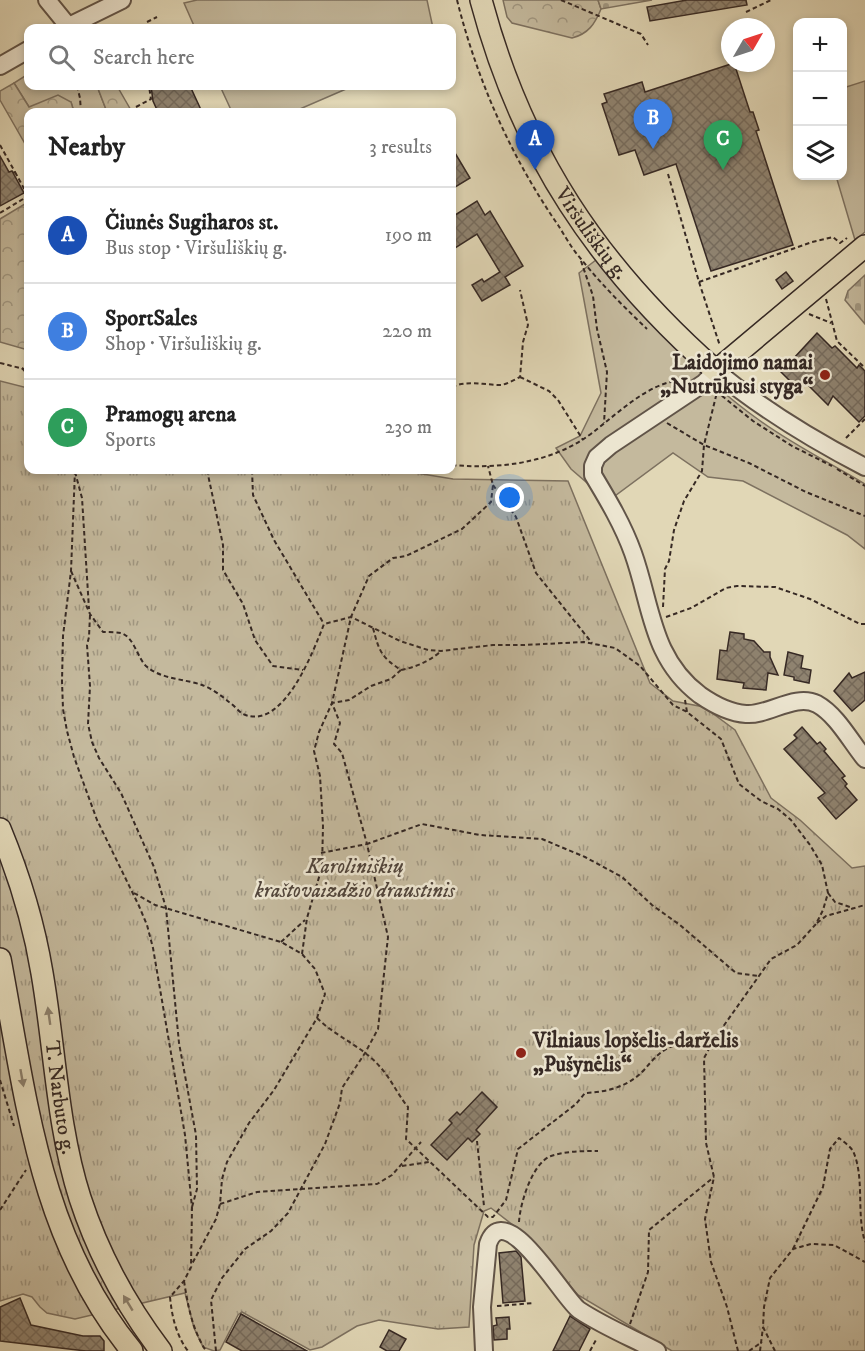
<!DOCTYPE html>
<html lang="en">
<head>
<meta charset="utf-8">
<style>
	:root { --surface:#fff; --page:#f6f6f6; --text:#222; --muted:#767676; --line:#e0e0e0; --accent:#8f2418 }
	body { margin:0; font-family:"IM FELL DW Pica",serif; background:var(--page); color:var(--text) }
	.controls { position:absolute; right:18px; top:18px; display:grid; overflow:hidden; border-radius:12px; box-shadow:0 3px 9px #0003 }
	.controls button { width:54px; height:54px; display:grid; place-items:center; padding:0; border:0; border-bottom:2px solid var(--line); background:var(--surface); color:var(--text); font:30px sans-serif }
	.compass { position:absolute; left:721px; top:18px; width:54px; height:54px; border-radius:50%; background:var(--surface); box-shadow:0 3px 9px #0003; rotate:51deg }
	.you { position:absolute; left:510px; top:498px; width:21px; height:21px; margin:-15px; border:4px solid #fff; border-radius:50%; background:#1a73e8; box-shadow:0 0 0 9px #1a73e833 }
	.badge { display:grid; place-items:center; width:39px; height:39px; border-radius:50%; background:var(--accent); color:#fff; font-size:20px; font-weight:700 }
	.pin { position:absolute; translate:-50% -50px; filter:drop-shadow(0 2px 3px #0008) }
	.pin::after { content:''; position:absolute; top:32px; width:21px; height:18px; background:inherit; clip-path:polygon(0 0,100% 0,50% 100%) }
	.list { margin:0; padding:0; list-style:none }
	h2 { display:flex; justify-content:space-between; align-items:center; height:78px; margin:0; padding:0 24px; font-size:26px }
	h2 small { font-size:20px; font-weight:400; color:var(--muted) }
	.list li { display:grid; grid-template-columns:39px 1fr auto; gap:18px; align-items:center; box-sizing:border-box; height:96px; padding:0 24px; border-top:2px solid var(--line) }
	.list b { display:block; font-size:22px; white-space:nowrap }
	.list p { margin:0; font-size:20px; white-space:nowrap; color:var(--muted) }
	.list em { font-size:20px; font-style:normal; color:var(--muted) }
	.icon { flex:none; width:33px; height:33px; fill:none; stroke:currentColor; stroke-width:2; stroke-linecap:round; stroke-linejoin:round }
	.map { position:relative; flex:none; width:865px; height:1351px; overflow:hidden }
	.search { position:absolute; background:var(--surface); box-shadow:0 3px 9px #0003; left:24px; top:24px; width:432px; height:66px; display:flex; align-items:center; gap:15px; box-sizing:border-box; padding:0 21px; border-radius:12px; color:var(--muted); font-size:22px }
	.panel { position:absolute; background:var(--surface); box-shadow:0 3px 9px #0003; left:24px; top:108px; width:432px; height:366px; border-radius:12px }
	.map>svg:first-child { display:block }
	.grass { fill:#c4b99d; stroke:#7d7160; stroke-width:1.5 }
	.forest { fill:url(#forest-crowns); stroke:#7d7160; stroke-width:1.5 }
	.cemetery { fill:url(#cemetery-stones); stroke:#7d7160; stroke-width:1.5 }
	.park { fill:url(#park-tufts); stroke:#7d7160; stroke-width:1.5 }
	.building { fill:url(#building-cross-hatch); stroke:#362924; stroke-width:1.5 }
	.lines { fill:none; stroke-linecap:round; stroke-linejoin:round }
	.minor-casing { stroke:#615448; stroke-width:20 }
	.major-casing { stroke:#362924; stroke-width:24 }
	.path { stroke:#362924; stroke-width:2; stroke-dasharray:4.5 3; stroke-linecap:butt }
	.minor { stroke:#ece5d0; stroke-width:16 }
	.major { stroke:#e1d7b6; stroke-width:21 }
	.oneway { fill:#8c806d }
	.poi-dot { fill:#8f2418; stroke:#ece5d0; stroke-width:2 }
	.labels { text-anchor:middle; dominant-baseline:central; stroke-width:5; stroke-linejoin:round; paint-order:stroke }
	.street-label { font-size:21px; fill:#362924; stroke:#ece5d0 }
	.poi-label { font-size:21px; font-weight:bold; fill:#362924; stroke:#ece5d0; text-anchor:end }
	.park-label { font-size:21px; font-style:italic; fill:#52463c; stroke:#ece5d0 }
</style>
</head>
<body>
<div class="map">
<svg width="865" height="1351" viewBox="0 0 865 1351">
	<defs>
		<pattern id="forest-crowns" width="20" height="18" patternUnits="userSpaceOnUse" patternTransform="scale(1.5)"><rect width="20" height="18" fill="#c4b99d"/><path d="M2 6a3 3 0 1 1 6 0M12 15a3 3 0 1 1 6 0" fill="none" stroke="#a09680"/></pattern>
		<pattern id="cemetery-stones" width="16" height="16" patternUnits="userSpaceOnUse" patternTransform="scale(1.5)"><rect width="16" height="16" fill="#c4b99d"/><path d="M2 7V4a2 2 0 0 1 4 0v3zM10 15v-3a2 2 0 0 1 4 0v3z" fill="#a09680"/></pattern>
		<pattern id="park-tufts" width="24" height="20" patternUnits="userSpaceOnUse" patternTransform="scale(1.5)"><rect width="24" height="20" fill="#c4b99d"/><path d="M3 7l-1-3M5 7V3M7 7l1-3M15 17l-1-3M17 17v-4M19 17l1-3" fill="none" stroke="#a09680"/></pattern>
		<pattern id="building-cross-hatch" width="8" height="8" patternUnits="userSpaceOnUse" patternTransform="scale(1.5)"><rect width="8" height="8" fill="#8f8370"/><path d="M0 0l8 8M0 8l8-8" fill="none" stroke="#766b5c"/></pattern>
	</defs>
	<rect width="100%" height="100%" fill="#e1d7b6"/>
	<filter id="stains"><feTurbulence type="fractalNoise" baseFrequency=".00333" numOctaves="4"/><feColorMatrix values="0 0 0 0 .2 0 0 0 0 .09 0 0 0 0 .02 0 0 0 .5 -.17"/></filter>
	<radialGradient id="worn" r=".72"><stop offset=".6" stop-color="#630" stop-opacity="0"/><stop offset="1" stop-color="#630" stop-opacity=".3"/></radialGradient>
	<g class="grass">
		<path d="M197 0H427L433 28H195L184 3Z"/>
		<path d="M28 74V86H97L107 112H74L71 102 29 107 14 83Z"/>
		<path d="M865 81V232L855 240 836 176H842L843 88Z"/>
		<path d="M220 86H353L293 112H232Z"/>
		<path d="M596 260C646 318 697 376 759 420 792 444 830 463 865 484V549L847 535 743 481 708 477 673 453 608 501 571 469 556 448 580 436 601 393 579 273Z"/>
	</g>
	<g class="forest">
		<path d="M503 0H598L601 9C595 24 588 34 572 38L512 23 507 17Z"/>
		<path d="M14 83 29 107 58 95 71 102 74 112H28V149L0 100V91Z"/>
		<path d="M97 86H117L132 112H107Z"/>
		<path d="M28 202V350L0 342V219Z"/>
	</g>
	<g class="cemetery">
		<path d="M598 0H652L601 9Z"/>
		<path d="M865 275V324L845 300 848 291Z"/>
	</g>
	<path class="park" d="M0 381 28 388V470H398L453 479 568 481 650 683 673 701 704 707 735 730 771 798 800 820 852 868 865 866V1351H672L578 1295 527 1236 491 1208 484 1211 474 1245 469 1327 438 1329 379 1320 357 1326 322 1347 310 1350 242 1312 238 1315 220 1350 214 1351 203 1347 194 1328 185 1293 75 1319 47 1313 40 1307 32 1297 23 1294 0 1301Z"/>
	<g class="building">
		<path d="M687 0H746L747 5 650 21 647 7Z"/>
		<path d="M734 63 750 112H753L759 130 756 131 793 245 711 271 676 164 644 175 635 150 619 155 602 104 607 102 604 94 642 82 645 92Z"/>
		<path d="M151 86H190L202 112H158L153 101Z"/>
		<path d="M452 148 470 178 452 189Z"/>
		<path d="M0 156 9 172 12 171 24 193 0 206Z"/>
		<path d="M477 201 485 215 490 211 523 266 505 277 510 285 482 301 472 285 482 279 484 282 500 272 477 234 452 250V217Z"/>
		<path d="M786 272 793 281 782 289 776 280Z"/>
		<path d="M817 333 832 348 835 346 857 368 859 365 865 371V416L859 422 833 396 828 405 802 379 795 386 781 372Z"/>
		<path d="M730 632 744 634V639L754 641 764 652H770V657L778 675 768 673 766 690 743 688 744 683 717 679 720 650 727 651Z"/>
		<path d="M788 652 803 656 801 668 811 670 809 683 794 680V677L784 675Z"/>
		<path d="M865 672V700L852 711 834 691 849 673 852 678Z"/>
		<path d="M802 727 817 744 820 742 826 749 824 751 845 776 842 778 847 784 845 786 857 800 836 819 818 798 825 793 784 749 797 738 794 735Z"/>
		<path d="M482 1092 497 1107 476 1130 480 1134 472 1142 468 1138 447 1160 431 1145 452 1123 449 1120 457 1112 460 1115Z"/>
		<path d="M516 1251 521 1257 525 1301 503 1303 499 1253Z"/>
		<path d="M20 1298 31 1325 83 1336H100L104 1341V1351H86L0 1341V1307Z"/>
		<path d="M241 1314 307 1351H242L226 1342Z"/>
		<path d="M570 1316 590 1329 579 1351H553Z"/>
		<path d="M509 1317 510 1329H507V1339L494 1340 493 1326 497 1325 496 1318Z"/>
		<path d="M389 1330 406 1339 399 1351H387L380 1347Z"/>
	</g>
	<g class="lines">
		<g class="minor-casing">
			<g id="minor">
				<path d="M47 0 69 27"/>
				<path d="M65 28 122 0"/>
				<path d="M0 66 28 50"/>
				<path d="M865 467C811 439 763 410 716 371L704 383 611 445 597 457 593 466V475C608 500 623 525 633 553 652 606 651 658 700 695 713 704 729 713 746 714 768 716 795 693 817 704 837 715 851 742 865 759"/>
				<path d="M484 1351 482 1307 488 1244C505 1195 564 1300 579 1310 603 1326 632 1338 657 1351"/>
			</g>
		</g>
		<g class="major-casing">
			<g id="major">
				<path id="s1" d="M481 0C522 154 597 266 716 371L865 246"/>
				<path id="s2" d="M0 829C19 875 34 924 42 973 55 1048 57 1126 80 1198 98 1253 126 1305 161 1351"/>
				<path d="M0 959C26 1097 39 1238 132 1351"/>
			</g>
		</g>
		<g class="path">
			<path d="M457 0C477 80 511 157 558 225 565 236 572 249 581 259 601 284 624 307 647 329"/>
			<path d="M561 0 641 34 648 45"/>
			<path d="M746 12 771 0"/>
			<path d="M147 22 157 17"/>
			<path d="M77 86 80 98 81 112"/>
			<path d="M136 107 151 99 149 86"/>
			<path d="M0 145 15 172 13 173"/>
			<path d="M15 172 28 196"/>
			<path d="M668 174 699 282 720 346"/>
			<path d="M0 213 28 196"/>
			<path d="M581 261 593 296 597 329 607 372 604 423"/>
			<path d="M699 282 812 242 833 237 840 243 847 238"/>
			<path d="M826 299 837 341 865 368"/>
			<path d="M809 314 831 323"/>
			<path d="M0 363 28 370"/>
			<path d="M22 368 28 375"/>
			<path d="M520 377 549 391 558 400 583 440"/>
			<path d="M452 387C467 380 485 385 501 385 507 384 514 380 520 377L523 342 528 325 520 290"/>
			<path d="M716 391 753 421 792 446 832 466"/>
			<path d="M667 423 704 445 749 463 806 492 865 516"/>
			<path d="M846 438 865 419"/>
			<path d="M452 465C495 469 544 464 582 440 609 423 649 378 684 381"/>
			<path d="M837 469 865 486"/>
			<path d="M75 470 71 571 63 636 62 681 63 709 67 731 74 757 97 820 139 906 147 925 153 948 185 1135 192 1208 191 1267 184 1281 170 1297C172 1317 176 1335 188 1351"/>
			<path d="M207 470 223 545V570L243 604 255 640 273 666 303 670"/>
			<path d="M252 470 253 495 274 540 324 624"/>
			<path d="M75 472 82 498 89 609"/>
			<path d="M493 485 516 517 536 573 592 643"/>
			<path d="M71 571 90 614 103 632C109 632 116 632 121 633 134 637 137 657 146 666 160 679 185 679 202 685 211 688 222 696 229 702 234 705 238 711 243 714 283 732 313 652 324 624L351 617 400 641 428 650 441 651 493 645H525L584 642 615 648 640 666 673 705 687 712 721 739 739 784 761 801 778 809 791 820 810 845 822 865 828 893 823 910 816 924 797 945 771 959 715 1038 704 1058 706 1143 714 1177 705 1219 711 1262 727 1307 738 1351"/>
			<path d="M663 607 665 569 669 561 674 530 684 501 702 471 704 445 717 392"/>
			<path d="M90 615 89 637 87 645 90 686 88 724 92 742 99 758 121 793 154 867 166 908 179 1043 196 1135 197 1189 192 1207"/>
			<path d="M666 617 691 608 726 588 737 586 775 587 810 599 860 624H865"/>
			<path d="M373 628C379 651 381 657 401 670 416 667 428 662 440 652"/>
			<path d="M685 700 687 712"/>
			<path d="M321 853 367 844 342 753 334 744 340 723 332 703 349 700 371 686 391 679 401 670"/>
			<path d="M134 893 155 905 281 942 302 954 315 969 325 994 317 1018 274 1090 249 1123 227 1162 222 1179 220 1204 216 1219 192 1264"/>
			<path d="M828 893 835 902 853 908"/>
			<path d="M817 923 826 916 865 905"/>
			<path d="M281 942 305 920"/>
			<path d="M302 954 307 918 322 867 323 826 320 776 314 751 319 732 332 703 351 617 369 576 393 558 406 556 462 529 491 502 493 485 488 466"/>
			<path d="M317 1018C336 1037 364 1047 381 1068 391 1079 398 1095 408 1107L406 1139 488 1217H493L506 1200 518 1149 576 1104 585 1093C607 1092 628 1087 644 1070 651 1062 657 1054 668 1048 680 1042 699 1041 713 1039"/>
			<path d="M0 1080 14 1126"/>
			<path d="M477 1141 484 1206"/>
			<path d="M402 1166 429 1162"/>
			<path d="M220 1204 257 1192 377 1184 392 1175 421 1142"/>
			<path d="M0 1210 26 1170"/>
			<path d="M519 1222C520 1204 532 1163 551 1156 566 1151 583 1151 598 1151"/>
			<path d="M793 1249 823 1187 830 1149 839 1138C844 1142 850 1146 853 1151 865 1178 856 1212 865 1242"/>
			<path d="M184 1281C188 1306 192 1329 206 1351"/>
			<path d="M497 1306 534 1303"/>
			<path d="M630 1324 648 1272 649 1230 714 1177"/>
			<path d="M216 1351 211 1300 222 1278 245 1249 271 1231 288 1213 325 1144 340 1103 342 1088 365 1053 378 1029 388 937 367 844 422 824 480 835 542 839 585 857 622 877 652 905 680 925 736 973 759 976"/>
			<path d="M590 1351 597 1338"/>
			<path d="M749 1351 762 1342"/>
			<path d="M760 1351 763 1327"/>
			<path d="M775 1351 763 1327 764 1307 770 1278 793 1249 811 1244 834 1245 865 1262"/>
		</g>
		<use href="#minor" class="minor"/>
		<use href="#major" class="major"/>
	</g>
	<defs><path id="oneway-solid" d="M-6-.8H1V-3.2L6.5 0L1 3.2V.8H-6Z" transform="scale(1.5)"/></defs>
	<g class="oneway">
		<use href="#oneway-solid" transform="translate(49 1016) rotate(-98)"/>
		<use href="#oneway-solid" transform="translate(22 1078) rotate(80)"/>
		<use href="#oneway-solid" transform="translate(128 1303) rotate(-121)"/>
	</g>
	<g class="poi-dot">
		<circle cx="825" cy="375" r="6"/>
		<circle cx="521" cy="1053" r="6"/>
	</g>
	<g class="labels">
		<g class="street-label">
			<text stroke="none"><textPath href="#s1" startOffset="260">Viršuliškių g.</textPath></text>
			<text stroke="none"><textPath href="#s2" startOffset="276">T. Narbuto g.</textPath></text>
		</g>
		<g class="poi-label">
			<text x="813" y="363">Laidojimo namai<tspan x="813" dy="24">„Nutrūkusi styga“</tspan></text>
			<text x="533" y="1041" text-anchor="start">Vilniaus lopšelis-darželis<tspan x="533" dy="24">„Pušynėlis“</tspan></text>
		</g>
		<g class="park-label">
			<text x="355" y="867">Karoliniškių<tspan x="355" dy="24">kraštovaizdžio draustinis</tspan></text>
		</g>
	</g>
	<rect width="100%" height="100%" filter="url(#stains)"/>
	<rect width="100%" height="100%" fill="url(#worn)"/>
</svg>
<div class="controls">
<button>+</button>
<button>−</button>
<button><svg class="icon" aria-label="layers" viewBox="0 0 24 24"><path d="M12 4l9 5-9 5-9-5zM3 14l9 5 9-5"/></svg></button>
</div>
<svg class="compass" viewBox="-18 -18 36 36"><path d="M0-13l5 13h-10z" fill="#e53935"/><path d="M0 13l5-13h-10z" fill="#767676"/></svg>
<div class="you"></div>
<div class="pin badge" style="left:535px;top:170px;background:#1a4fb4">A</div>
<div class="pin badge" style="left:653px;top:149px;background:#3f7fe0">B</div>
<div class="pin badge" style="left:723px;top:170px;background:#2e9e5b">C</div>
<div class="search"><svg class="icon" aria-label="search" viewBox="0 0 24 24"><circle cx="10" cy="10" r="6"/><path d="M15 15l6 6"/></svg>Search here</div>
<section class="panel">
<h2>Nearby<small>3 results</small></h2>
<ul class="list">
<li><span class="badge" style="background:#1a4fb4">A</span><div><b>Čiunės Sugiharos st.</b><p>Bus stop · Viršuliškių g.</p></div><em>190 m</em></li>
<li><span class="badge" style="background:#3f7fe0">B</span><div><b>SportSales</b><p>Shop · Viršuliškių g.</p></div><em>220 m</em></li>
<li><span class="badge" style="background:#2e9e5b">C</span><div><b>Pramogų arena</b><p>Sports</p></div><em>230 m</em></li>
</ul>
</section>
</div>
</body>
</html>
